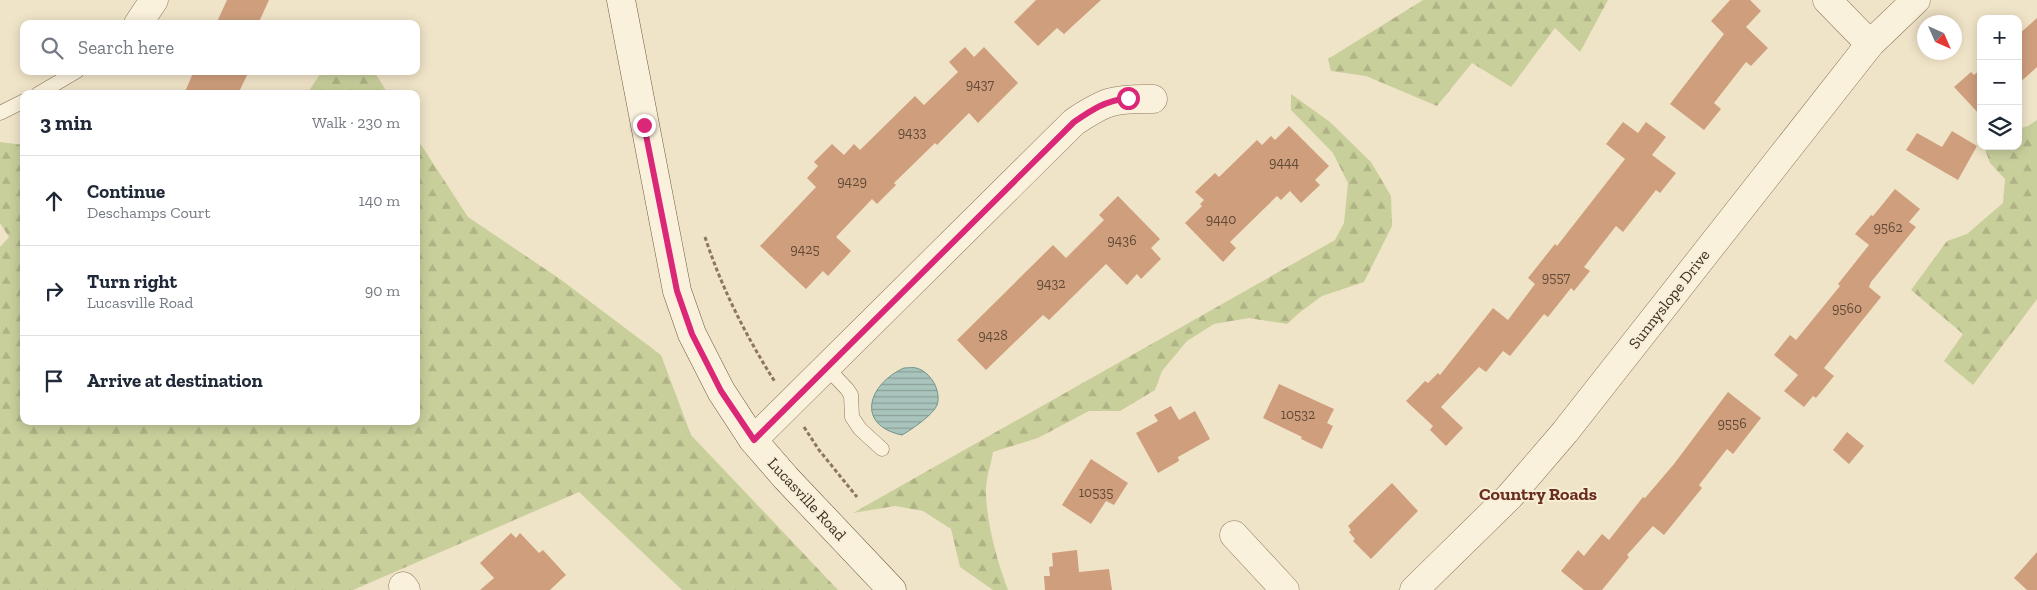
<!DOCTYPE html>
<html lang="en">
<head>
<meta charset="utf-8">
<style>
	:root { --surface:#fff; --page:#f2f2f3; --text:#1f2937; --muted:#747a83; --line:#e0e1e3 }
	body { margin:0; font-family:"Zilla Slab",serif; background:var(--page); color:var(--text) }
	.controls { position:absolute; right:15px; top:15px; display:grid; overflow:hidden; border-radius:10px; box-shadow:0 2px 12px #0003 }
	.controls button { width:45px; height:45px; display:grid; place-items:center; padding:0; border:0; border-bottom:1px solid var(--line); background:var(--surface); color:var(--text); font:25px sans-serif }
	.compass { position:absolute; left:1917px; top:15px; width:45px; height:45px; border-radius:50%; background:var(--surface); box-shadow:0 2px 12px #0003; rotate:135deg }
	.stop { position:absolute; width:15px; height:15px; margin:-11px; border:4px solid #db2777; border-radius:50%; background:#fff }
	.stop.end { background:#db2777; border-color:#fff; box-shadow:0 1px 5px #0008 }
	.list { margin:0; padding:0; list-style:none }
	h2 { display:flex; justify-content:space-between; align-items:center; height:65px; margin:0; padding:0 20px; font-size:21px }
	h2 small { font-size:16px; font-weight:400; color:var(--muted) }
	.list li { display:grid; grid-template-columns:32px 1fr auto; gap:15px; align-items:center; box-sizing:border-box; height:90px; padding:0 20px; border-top:1px solid var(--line) }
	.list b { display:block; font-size:19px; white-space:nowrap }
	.list p { margin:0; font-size:16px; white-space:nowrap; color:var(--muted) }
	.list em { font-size:16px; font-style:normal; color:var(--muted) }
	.icon { flex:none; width:28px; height:28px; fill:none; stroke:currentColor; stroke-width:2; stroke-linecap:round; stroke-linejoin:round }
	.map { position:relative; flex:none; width:2037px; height:590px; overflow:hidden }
	.search { position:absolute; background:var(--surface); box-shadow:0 2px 12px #0003; left:20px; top:20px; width:400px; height:55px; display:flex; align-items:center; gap:12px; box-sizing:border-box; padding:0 18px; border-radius:10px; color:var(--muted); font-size:19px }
	.panel { position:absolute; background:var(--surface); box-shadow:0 2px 12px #0003; left:20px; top:90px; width:400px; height:335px; border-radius:10px }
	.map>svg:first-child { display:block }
	.forest { fill:url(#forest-firs) }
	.water { fill:url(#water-rules); stroke:#6f938a }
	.building { fill:#cf9f7d }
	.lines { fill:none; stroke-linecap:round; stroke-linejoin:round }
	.lane-casing { stroke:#8d765c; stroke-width:15 }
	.street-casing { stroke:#8d765c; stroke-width:29 }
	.secondary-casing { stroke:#6f573f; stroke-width:29 }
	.path { stroke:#8d765c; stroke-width:3; stroke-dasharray:4 2.5; stroke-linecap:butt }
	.lane { stroke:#faf1dc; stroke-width:14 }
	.street { stroke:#faf1dc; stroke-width:28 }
	.secondary { stroke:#faf1dc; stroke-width:28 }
	.route { stroke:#db2777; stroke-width:6 }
	.labels { text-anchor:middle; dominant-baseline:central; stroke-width:4; stroke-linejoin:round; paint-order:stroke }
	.number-label { font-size:14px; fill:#624a37 }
	.street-label { font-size:16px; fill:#3d2e20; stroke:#f7eed8 }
	.neighbourhood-label { font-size:18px; font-weight:bold; fill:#6b2e1e; stroke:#f7eed8 }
</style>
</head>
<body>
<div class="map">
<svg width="2037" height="590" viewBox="0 0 2037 590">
	<defs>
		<pattern id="forest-firs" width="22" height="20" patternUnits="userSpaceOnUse" patternTransform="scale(1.25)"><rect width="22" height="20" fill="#c9cf9b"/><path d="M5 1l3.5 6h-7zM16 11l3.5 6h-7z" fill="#aeb285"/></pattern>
		<pattern id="water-rules" width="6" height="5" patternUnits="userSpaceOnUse" patternTransform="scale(1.25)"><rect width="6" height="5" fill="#a9c4bc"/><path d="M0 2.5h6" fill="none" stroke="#8ba098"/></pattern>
	</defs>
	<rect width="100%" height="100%" fill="#f0e4c8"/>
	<g class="forest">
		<path d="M1423 0H1608L1580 52 1555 28 1511 87 1472 63 1437 106 1366 76 1331 71 1328 59Z"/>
		<path d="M322 71H374L388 94H307Z"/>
		<path d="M1291 94 1330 122 1371 162 1391 196 1392 226 1364 282 1322 296 1299 313 1287 324 1249 318 1214 324 1187 341 1162 371 1155 390 1120 411H1089L1038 438 993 452C991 464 986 478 986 490 986 521 997 561 1008 590H993L960 567 951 529 923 511 895 506 853 513 1335 240 1344 223 1348 183 1333 153 1291 110Z"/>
		<path d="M2037 120V299L1973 385 1944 361 1963 334 1911 290 1947 241 1967 234 2003 203 2005 179 1990 163 1984 146H2018V129L2028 126Z"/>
		<path d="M416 137 468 217 560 279 661 355 691 435 838 590H682L579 492 353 590H0V247L9 237 0 223V142L24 145V421H416Z"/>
	</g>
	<path class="water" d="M904 368C908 368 913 367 916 368 930 371 942 391 937 405 934 414 911 430 902 435 855 425 868 384 904 368Z"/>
	<g class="building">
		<path d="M227 0H269L258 24H216Z"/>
		<path d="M1036 0H1101L1064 34 1057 28 1038 46 1014 22Z"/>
		<path d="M1730 0H1750L1761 11 1746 27 1768 48 1751 66 1746 62 1714 103 1721 109 1704 130 1670 104 1724 34 1711 21Z"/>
		<path d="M2037 18V67L2018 84V35Z"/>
		<path d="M965 47 974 57 984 47 1018 83 978 123 969 113 937 145 935 143 894 183 896 185 877 204 872 199 836 237 851 251 828 276 823 271 806 289 760 246 816 187 807 178 818 166 814 162 832 144 844 155 854 144 860 150 915 96 924 105 958 72 949 62Z"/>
		<path d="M1981 69V116L1954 87 1971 72 1974 75Z"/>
		<path d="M194 71H249L238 94H184Z"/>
		<path d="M1623 122 1638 133 1646 122 1666 137 1652 155 1676 173 1660 193 1656 190 1623 232 1616 226 1584 267 1590 271 1574 291 1571 288 1548 317 1544 314 1510 356 1503 351 1486 372 1479 367 1441 407 1463 428 1446 446 1430 430 1433 426 1406 401 1425 381 1428 383 1438 373 1440 375 1493 308 1508 320 1535 284 1528 278 1555 244 1557 246 1625 159 1606 144Z"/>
		<path d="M1289 126 1329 166 1315 180 1320 185 1301 203 1290 191 1281 200 1277 196 1230 242 1236 248 1223 262 1185 223 1202 206 1200 204 1204 200 1195 192 1215 173 1219 177 1257 140 1262 145 1271 136 1275 140Z"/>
		<path d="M1952 131 1977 146 1958 180 1906 150 1917 133 1942 147Z"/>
		<path d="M1895 189 1920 209 1909 222 1916 227 1871 282 1869 287 1881 297 1824 368 1834 376 1816 398 1813 396 1804 407 1784 391 1798 375 1774 355 1790 335 1796 340 1840 286 1838 284 1869 245 1855 234 1871 215 1873 216Z"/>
		<path d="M1118 196 1160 239 1151 248 1161 259 1141 279 1137 274 1127 285 1106 264 1049 320 1043 315 986 370 957 340 1053 245 1066 258 1104 220 1099 215Z"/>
		<path d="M1279 384 1334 409 1327 423 1333 426 1322 449 1301 439 1302 437 1263 418Z"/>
		<path d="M1728 392 1761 418 1733 454 1727 449 1699 485 1702 488 1664 535 1653 526 1627 555 1629 557 1602 590H1584L1561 571 1578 550 1584 556 1602 534 1609 540 1643 497 1645 498 1674 464Z"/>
		<path d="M1171 406 1179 420 1195 411 1210 439 1178 457 1179 461 1158 473 1136 433 1158 421 1154 415Z"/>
		<path d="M1847 432 1864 446 1849 464 1833 450Z"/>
		<path d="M1091 459 1128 483 1114 505 1106 501 1091 524 1062 505Z"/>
		<path d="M1392 483 1418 511 1371 559 1353 541 1355 539 1349 532 1351 530 1348 526Z"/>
		<path d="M511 533 516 538 520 533 539 553 543 550 566 575 550 590H480L494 578 480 563Z"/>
		<path d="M1077 550 1079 572 1109 569 1112 590H1045L1044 576H1050L1049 567 1053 566 1052 553Z"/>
		<path d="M2037 552V590H2027L2014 578Z"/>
	</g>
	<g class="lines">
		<g class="lane-casing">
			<g id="lane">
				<path d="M38 94 77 71"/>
				<path d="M0 113 24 101"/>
				<path d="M827 368 847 389 851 395 852 417 860 429 882 449"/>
			</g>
		</g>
		<g class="street-casing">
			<g id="street">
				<path d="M1827 0 1870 44"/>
				<path d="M138 24 154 0"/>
				<path d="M753 440 1074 122C1105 101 1115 98 1153 99"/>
				<path d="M1234 535 1285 590"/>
				<path d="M403 586 406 590"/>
				<path d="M1414 590 1510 496 1565 432 1870 44 1916 0"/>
			</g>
		</g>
		<g class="secondary-casing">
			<path id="secondary" d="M621 0 677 291 692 334 721 391 753 440 786 478 892 590"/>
		</g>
		<g class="path">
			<path d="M705 237C722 289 746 336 775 382"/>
			<path d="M804 427 819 450 857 497"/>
		</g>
		<use href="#lane" class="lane"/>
		<use href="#street" class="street"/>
		<use href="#secondary" class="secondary"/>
	</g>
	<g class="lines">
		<path class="route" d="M644 125 677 291 692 334 721 391 754 440 1074 122C1093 109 1105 101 1128 98"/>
	</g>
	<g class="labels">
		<g class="number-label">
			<text x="980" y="84">9437</text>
			<text x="912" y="132">9433</text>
			<text x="1284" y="162">9444</text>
			<text x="852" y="181">9429</text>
			<text x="1221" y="219">9440</text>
			<text x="1888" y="227">9562</text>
			<text x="1122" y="240">9436</text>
			<text x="805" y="249">9425</text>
			<text x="1556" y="277">9557</text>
			<text x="1051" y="283">9432</text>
			<text x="1847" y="308">9560</text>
			<text x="993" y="335">9428</text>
			<text x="1298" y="414">10532</text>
			<text x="1732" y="423">9556</text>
			<text x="1096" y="492">10535</text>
		</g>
		<g class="street-label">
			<text transform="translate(1669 299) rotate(-52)">Sunnyslope Drive</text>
			<text transform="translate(807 499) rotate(47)">Lucasville Road</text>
		</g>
		<g class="neighbourhood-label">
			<text x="1538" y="494">Country Roads</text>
		</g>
	</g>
</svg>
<div class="controls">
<button>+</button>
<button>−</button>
<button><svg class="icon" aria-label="layers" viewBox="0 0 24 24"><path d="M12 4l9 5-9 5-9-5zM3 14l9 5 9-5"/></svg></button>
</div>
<svg class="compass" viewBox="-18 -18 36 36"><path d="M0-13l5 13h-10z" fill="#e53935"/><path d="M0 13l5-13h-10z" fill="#747a83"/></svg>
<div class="stop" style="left:1128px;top:98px"></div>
<div class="stop end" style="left:644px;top:125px"></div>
<div class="search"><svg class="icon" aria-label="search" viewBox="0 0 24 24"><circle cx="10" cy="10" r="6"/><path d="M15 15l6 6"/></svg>Search here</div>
<section class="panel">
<h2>3 min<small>Walk · 230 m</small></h2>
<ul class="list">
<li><svg class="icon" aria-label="ahead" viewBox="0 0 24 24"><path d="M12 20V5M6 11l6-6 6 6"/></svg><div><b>Continue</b><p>Deschamps Court</p></div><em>140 m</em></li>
<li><svg class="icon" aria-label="right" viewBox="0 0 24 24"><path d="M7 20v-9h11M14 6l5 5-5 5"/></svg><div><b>Turn right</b><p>Lucasville Road</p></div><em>90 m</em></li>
<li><svg class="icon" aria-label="arrive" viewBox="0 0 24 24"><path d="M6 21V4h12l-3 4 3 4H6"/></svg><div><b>Arrive at destination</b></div></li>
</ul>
</section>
</div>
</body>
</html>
